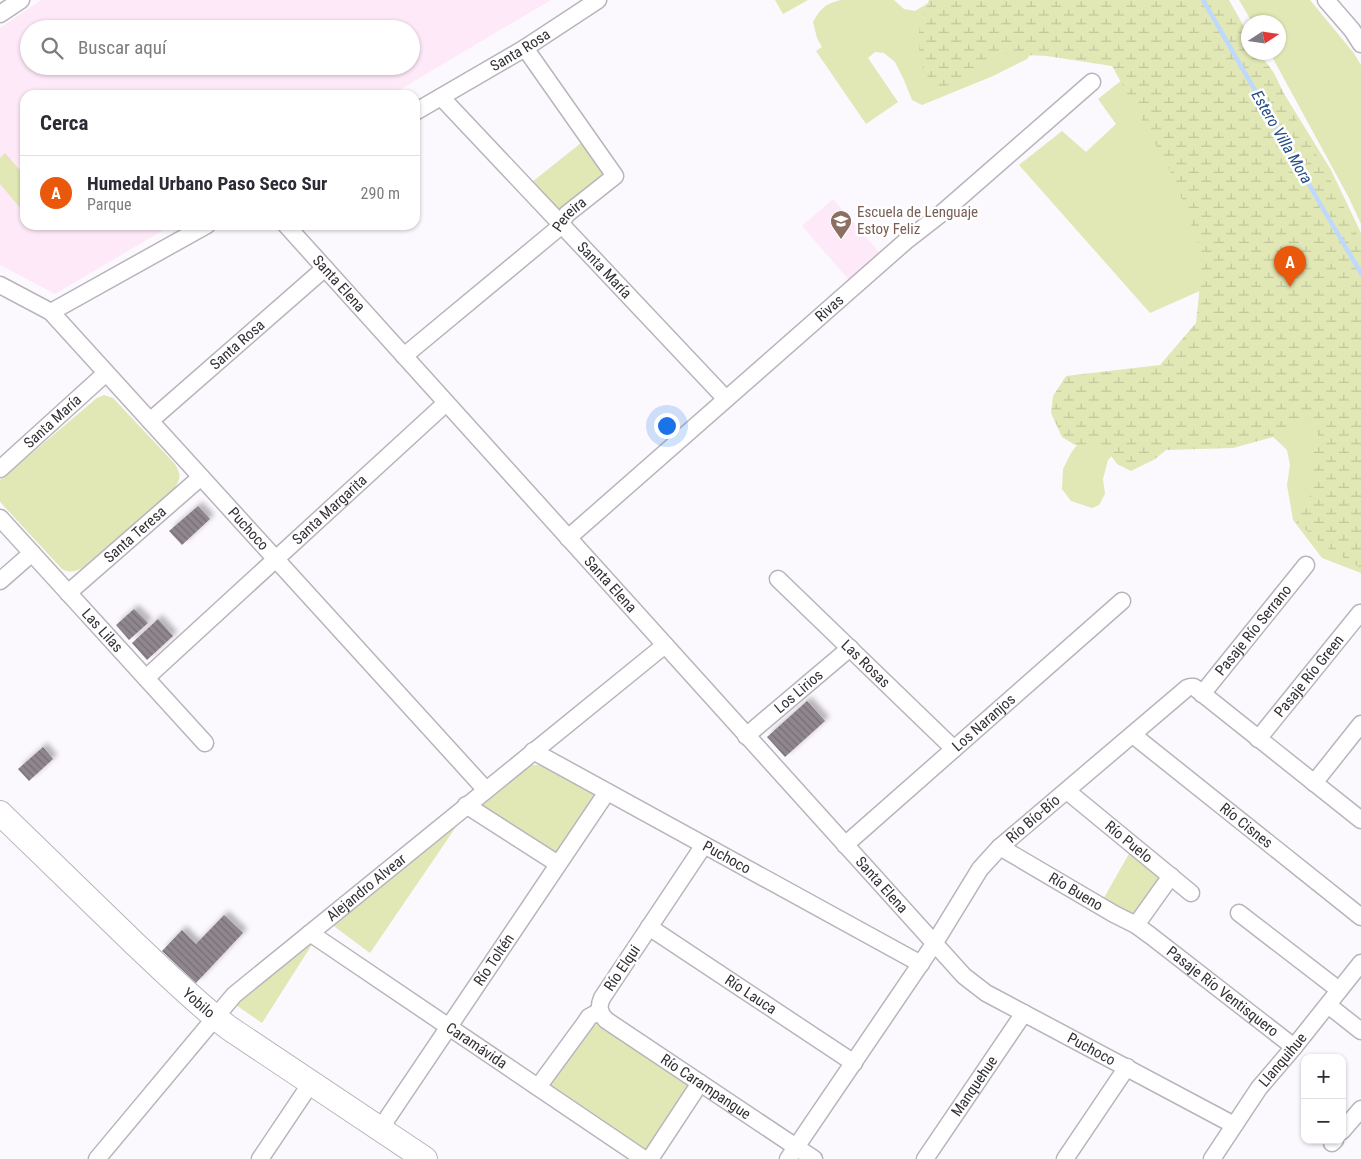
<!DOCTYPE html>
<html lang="es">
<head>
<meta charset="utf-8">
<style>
	:root { --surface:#fff; --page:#f2f2f3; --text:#2b2b33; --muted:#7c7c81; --line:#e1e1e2; --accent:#ea580c }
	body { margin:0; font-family:"Roboto Condensed",sans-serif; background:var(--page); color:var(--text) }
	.controls { position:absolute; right:15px; bottom:15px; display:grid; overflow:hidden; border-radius:10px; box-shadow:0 1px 4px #0004 }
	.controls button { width:45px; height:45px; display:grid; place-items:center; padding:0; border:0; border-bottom:1px solid var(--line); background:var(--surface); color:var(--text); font:25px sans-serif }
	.compass { position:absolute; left:1241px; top:15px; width:45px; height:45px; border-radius:50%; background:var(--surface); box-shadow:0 1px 4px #0004; rotate:78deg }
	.you { position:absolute; left:666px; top:425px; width:18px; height:18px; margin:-12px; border:4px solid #fff; border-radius:50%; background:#1a73e8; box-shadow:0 0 0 8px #1a73e833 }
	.badge { display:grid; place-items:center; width:32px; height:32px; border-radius:50%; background:var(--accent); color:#fff; font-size:16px; font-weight:700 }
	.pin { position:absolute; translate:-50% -41px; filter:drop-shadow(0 1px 2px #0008) }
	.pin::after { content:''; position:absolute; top:26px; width:18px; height:15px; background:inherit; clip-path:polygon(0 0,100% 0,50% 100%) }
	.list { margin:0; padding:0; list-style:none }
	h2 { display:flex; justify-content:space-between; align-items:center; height:65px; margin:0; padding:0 20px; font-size:21px }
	h2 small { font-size:16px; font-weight:400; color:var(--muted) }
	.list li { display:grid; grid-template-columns:32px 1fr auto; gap:15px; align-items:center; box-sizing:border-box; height:75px; padding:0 20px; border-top:1px solid var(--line) }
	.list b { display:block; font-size:19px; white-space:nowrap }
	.list p { margin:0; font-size:16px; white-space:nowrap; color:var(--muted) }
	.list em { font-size:16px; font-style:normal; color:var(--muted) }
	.icon { flex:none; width:28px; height:28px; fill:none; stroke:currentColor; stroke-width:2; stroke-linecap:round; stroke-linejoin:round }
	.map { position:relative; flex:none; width:1361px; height:1159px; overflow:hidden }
	.search { position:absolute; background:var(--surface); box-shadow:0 1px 4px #0004; left:20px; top:20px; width:400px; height:55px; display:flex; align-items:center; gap:12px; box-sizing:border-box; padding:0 18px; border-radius:28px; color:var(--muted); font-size:19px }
	.panel { position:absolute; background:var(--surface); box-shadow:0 1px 4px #0004; left:20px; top:90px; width:400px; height:140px; border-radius:15px }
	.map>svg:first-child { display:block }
	.education { fill:#fee9f8; fill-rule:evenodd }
	.green { fill:#e1e7b5 }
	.wetland { fill:url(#wetland-marsh) }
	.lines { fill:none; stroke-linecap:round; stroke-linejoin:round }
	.stream { stroke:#bed8fe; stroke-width:4.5 }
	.building { fill:url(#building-back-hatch); filter:url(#shadow) }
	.street-casing { stroke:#b9b4bc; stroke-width:19 }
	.secondary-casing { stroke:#b9b4bc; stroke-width:26 }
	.street { stroke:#fff; stroke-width:16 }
	.secondary { stroke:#fff; stroke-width:24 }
	.labels { text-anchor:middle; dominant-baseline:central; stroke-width:5; stroke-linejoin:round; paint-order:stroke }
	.street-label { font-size:15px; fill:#323033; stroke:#fff }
	.education-label { font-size:15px; fill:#785e54; stroke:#fff; text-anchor:start }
	.water-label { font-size:16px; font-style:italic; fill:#254d86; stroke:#fff }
</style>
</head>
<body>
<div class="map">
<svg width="1361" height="1159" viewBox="0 0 1361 1159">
	<defs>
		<pattern id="wetland-marsh" width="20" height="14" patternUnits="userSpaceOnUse" patternTransform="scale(1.25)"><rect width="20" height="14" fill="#e1e7b5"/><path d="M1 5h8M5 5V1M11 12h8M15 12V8" fill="none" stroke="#c2c69c"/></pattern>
		<pattern id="building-back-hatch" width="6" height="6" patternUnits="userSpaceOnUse" patternTransform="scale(1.25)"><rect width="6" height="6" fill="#8f878d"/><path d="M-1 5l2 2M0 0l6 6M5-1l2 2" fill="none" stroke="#756f74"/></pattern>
		<filter id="shadow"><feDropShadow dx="4.5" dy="-4.5" stdDeviation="2.5" flood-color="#0004"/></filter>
	</defs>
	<rect width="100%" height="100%" fill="#fcf9fe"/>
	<g class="education">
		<path d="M41 0H551L391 95H25V225H172L55 294 0 265V28ZM29 29H411V66H29Z"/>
		<path d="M833 199 880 253 849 280 802 226Z"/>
	</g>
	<g class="green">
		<path d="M775 0H808L783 14Z"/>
		<path d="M841 0H894L904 9 915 11 933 0H1229L1248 34V52L1265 63 1331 170 1361 233V573L1322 558 1293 520 1287 485 1290 465 1287 450 1268 432 1122 445 1108 460 1103 479 1105 494 1099 505 1092 508 1071 501 1062 489 1063 469 1071 453 1097 419 1217 340 1204 289 1150 313 1019 165 1062 131 1086 152 1116 124 1098 99 1122 80 1157 66 1034 50 1027 59 993 76 922 105 912 100 904 80 895 62 884 53 875 52 868 58 898 102 866 124 816 51 822 47 817 38 813 22C821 8 825 4 841 0Z"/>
		<path d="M1239 0H1310L1353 52 1361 65V224L1349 198 1270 53 1278 52V22H1252Z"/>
		<path d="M581 143 605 172 602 178 563 210 558 209 532 182Z"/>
		<path d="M5 153 25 176V207L22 210 0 184V158Z"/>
		<path d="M104 395 113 398 175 464C181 475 181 477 175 488L82 568C74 572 70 573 62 569L1 503 0 501V480L97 398Z"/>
		<path d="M529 765H540L597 795 555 854 480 805Z"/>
		<path d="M460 821 370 953 331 924Z"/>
		<path d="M1130 852 1163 875 1133 919 1101 903Z"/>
		<path d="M313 943 262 1023 236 1005Z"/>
		<path d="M591 1020 691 1086 645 1156 545 1087Z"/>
	</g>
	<path class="wetland" d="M929 0H1222L1248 37V52L1259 53 1274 73 1297 121 1327 173 1356 232 1361 252V568L1329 549 1295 521 1296 511C1306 502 1317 491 1315 477 1314 470 1311 464 1311 457 1311 445 1321 444 1317 427L1307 421 1273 437 1233 448 1166 450 1155 459 1131 471 1117 464 1107 450 1093 444 1075 445 1062 437 1051 413 1053 396 1066 376 1160 365 1196 323 1203 256 1174 178 1112 66 1047 56 1005 54 979 71 936 91 919 61V27Z"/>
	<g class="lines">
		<path class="stream" d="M1203 0 1322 207 1361 273"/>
	</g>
	<g class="building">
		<path d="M198 506 210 519 182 545 169 531Z"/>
		<path d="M134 609 148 623 129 640 116 625Z"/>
		<path d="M158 619 173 636 147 660 132 643Z"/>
		<path d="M807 701 825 721 785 757 767 737Z"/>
		<path d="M43 747 53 759 29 781 18 769Z"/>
		<path d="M224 915 243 933 196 983 162 951 182 930 196 944Z"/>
	</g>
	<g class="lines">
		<g class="street-casing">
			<g id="street">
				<path d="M1326 0 1352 30 1361 44"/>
				<path d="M0 14 21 0"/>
				<path id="s1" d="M441 97 726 399"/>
				<path id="s2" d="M415 112 525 48 598 0"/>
				<path id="s3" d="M286 225 964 976 986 993 1234 1125"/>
				<path id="s4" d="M0 285 51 312 486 790"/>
				<path d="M51 312 207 225"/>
				<path id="s5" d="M404 356 556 230 567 214 615 176 525 48"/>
				<path id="s6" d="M150 421 325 268"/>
				<path id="s7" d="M0 469 106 373"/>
				<path id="s8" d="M0 518 205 743"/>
				<path id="s9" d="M568 538 906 241 942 213 1092 82"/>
				<path id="s10" d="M778 579 954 749"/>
				<path d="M0 581 32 553"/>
				<path id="s11" d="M68 593 201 477"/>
				<path id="s12" d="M146 678 446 403"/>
				<path id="s13" d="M1202 694 1306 565"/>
				<path id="s14" d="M1133 735 1361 917"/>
				<path id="s15" d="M746 736 850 648"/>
				<path id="s16" d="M1258 739 1360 613"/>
				<path id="s17" d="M533 751 921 964"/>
				<path d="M1314 783 1361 724"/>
				<path id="s18" d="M1067 791 1191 893"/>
				<path d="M466 805 558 864"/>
				<path id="s19" d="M704 845 602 998C598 1007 599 1013 606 1020L814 1159"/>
				<path id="s20" d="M845 845 1122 601"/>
				<path id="s21" d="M1000 847 1114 914 1136 925 1151 936 1294 1047"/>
				<path d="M1239 913 1339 990"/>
				<path d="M1136 925 1171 876"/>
				<path id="s22" d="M649 927 854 1063"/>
				<path id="s23" d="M310 933 644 1159"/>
				<path d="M1328 1005 1361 1031"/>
				<path d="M538 1087 585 1023 589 1017 600 1011"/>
				<path id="s24" d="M380 1129 607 792"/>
				<path d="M1342 1131 1361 1109"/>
				<path d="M1332 1143 1335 1140"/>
				<path id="s25" d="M97 1159 234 995 665 645"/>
				<path d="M260 1159 311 1083"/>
				<path d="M650 1159 700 1083"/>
				<path id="s26" d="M788 1159 934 944 980 869 1000 847 1187 688 1190 687H1194L1361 820"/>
				<path id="s27" d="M925 1159 1024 1013"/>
				<path d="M1065 1159 1127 1067"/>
				<path id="s28" d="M1212 1159 1259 1088 1294 1047 1361 963"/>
			</g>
		</g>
		<g class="secondary-casing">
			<g id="secondary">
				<path id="s29" d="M0 813C45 857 90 900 135 944 166 973 196 1003 229 1028L425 1159"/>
			</g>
		</g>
		<use href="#street" class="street"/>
		<use href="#secondary" class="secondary"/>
	</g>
	<defs>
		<g id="school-pin" transform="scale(1.125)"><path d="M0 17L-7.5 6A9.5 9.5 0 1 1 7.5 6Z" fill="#8d6e63" stroke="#fff"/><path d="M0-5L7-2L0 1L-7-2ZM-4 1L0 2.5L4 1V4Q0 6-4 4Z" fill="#fff"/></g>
	</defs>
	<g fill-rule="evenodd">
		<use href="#school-pin" x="841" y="221"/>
	</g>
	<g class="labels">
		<g class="street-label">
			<text stroke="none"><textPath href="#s2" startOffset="122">Santa Rosa</textPath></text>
			<text stroke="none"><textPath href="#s5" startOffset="218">Pereira</textPath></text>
			<text stroke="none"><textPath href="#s1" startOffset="238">Santa María</textPath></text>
			<text stroke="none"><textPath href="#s3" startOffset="79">Santa Elena</textPath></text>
			<text stroke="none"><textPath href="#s9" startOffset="348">Rivas</textPath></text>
			<text stroke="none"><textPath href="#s6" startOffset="116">Santa Rosa</textPath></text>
			<text stroke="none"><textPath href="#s7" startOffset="71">Santa María</textPath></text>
			<text stroke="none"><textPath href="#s12" startOffset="249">Santa Margarita</textPath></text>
			<text stroke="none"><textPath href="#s4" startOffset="351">Puchoco</textPath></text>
			<text stroke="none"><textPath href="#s11" startOffset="89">Santa Teresa</textPath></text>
			<text stroke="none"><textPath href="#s3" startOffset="484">Santa Elena</textPath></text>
			<text stroke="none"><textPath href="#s13" startOffset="82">Pasaje Río Serrano</textPath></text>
			<text stroke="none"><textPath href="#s8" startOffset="152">Las Lilas</textPath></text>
			<text stroke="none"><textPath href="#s10" startOffset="122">Las Rosas</textPath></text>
			<text stroke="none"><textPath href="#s16" startOffset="81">Pasaje Río Green</textPath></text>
			<text stroke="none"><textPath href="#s15" startOffset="69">Los Lirios</textPath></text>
			<text stroke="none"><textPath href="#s20" startOffset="185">Los Naranjos</textPath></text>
			<text stroke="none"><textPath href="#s26" startOffset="421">Río Bío-Bío</textPath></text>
			<text stroke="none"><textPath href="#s14" startOffset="145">Río Cisnes</textPath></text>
			<text stroke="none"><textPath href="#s18" startOffset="80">Río Puelo</textPath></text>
			<text stroke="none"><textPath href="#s17" startOffset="221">Puchoco</textPath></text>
			<text stroke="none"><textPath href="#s3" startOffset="889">Santa Elena</textPath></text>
			<text stroke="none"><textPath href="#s25" startOffset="384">Alejandro Alvear</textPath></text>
			<text stroke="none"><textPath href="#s21" startOffset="88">Río Bueno</textPath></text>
			<text stroke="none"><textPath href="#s24" startOffset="204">Río Toltén</textPath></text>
			<text transform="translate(622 968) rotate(-56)">Río Elqui</text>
			<text stroke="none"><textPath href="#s21" startOffset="266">Pasaje Río Ventisquero</textPath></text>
			<text stroke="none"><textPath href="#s22" startOffset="122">Río Lauca</textPath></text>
			<text stroke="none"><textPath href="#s29" startOffset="275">Yobilo</textPath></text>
			<text stroke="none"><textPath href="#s23" startOffset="201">Caramávida</textPath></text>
			<text stroke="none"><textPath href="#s3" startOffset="1159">Puchoco</textPath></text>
			<text stroke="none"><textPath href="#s28" startOffset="122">Llanquihue</textPath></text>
			<text stroke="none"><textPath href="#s19" startOffset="328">Río Carampangue</textPath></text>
			<text stroke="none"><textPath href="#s27" startOffset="88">Manquehue</textPath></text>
		</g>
		<g class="education-label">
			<text x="857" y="212">Escuela de Lenguaje<tspan x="857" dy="17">Estoy Feliz</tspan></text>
		</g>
		<g class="water-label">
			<text transform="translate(1282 137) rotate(60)">Estero Villa Mora</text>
		</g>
	</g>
</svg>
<div class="controls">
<button>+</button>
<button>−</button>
</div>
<svg class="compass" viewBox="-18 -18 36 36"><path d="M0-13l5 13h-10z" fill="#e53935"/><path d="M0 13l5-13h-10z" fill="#7c7c81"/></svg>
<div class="you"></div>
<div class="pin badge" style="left:1290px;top:287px">A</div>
<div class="search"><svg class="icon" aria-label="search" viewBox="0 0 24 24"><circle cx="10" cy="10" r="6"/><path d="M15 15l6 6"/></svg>Buscar aquí</div>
<section class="panel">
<h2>Cerca<small></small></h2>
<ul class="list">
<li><span class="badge">A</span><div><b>Humedal Urbano Paso Seco Sur</b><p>Parque</p></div><em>290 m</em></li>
</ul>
</section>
</div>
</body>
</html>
